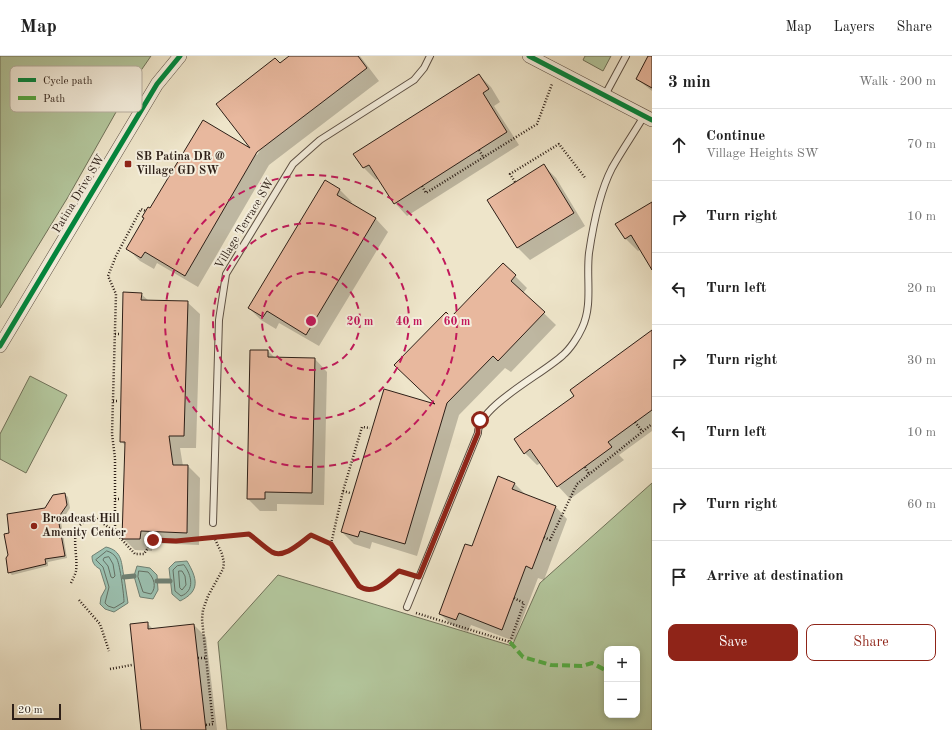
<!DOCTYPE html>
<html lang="en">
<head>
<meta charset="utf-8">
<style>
	:root { --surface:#fff; --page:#f6f6f6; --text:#222; --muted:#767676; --line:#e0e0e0; --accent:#8f2418 }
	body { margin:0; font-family:"Old Standard TT",serif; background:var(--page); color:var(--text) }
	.controls { position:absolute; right:12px; bottom:12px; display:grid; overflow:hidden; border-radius:8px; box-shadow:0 2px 6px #0003 }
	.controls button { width:36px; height:36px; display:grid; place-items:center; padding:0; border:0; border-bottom:1px solid var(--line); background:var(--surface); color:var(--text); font:20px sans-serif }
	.scale { position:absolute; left:12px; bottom:10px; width:49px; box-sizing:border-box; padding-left:4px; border:2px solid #2d1f17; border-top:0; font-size:11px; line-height:14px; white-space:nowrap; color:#2d1f17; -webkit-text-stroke:3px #f4eedd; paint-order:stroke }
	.stop { position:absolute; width:12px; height:12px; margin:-9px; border:3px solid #8f2418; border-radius:50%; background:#fff }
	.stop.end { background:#8f2418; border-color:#fff; box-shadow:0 1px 4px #0008 }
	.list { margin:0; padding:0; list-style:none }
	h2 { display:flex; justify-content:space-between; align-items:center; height:52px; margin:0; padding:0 16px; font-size:17px }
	h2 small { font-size:13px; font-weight:400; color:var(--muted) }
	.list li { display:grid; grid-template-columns:26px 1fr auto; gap:12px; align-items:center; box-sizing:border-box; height:72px; padding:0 16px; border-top:1px solid var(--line) }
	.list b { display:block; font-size:15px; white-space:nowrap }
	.list p { margin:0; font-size:13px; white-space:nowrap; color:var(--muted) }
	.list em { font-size:13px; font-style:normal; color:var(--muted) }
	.actions { display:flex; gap:8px; padding:12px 16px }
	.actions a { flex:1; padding:9px 0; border:1px solid var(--accent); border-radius:8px; text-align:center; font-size:14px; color:var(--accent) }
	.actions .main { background:var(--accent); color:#fff }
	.icon { flex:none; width:22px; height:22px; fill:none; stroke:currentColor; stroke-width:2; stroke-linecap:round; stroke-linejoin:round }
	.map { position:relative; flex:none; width:652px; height:674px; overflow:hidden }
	header { display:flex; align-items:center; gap:24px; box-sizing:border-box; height:56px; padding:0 20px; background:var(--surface); border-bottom:1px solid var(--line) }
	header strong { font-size:19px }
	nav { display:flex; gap:22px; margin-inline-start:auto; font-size:14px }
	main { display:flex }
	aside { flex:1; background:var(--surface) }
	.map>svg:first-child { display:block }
	.green { fill:#b3c69c; stroke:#70725a; fill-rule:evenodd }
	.water { fill:#9bc0b0; stroke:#6f8073 }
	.shadow { fill:#0003; fill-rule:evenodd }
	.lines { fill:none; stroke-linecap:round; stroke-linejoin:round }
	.shore { stroke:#647064; stroke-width:1 }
	.stream { stroke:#6f8073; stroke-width:5 }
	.building { fill:#e8b89e; stroke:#2d1f17 }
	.service-casing { stroke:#5d5044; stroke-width:8 }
	.minor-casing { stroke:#5d5044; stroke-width:14 }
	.path { stroke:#2d1f17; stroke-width:2.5; stroke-dasharray:1 2; stroke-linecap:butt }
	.service { stroke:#f4eedd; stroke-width:6 }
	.minor { stroke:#f4eedd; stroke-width:13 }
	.quiet { stroke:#54aa42; stroke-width:4; stroke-dasharray:8 4; stroke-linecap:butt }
	.cycleway-casing { stroke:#f4eedd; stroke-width:8 }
	.cycleway { stroke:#00873e; stroke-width:5 }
	.route { stroke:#8f2418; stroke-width:5 }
	.ring { fill:none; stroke:#c2185b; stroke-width:2; stroke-dasharray:7 5 }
	.poi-dot { fill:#8f2418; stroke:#f4eedd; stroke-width:1.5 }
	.labels { text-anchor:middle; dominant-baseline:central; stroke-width:4; stroke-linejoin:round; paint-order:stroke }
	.poi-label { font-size:12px; font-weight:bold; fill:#2d1f17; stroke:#f4eedd; text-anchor:start }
	.street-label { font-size:12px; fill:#2d1f17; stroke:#f4eedd }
	.key { fill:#f4eedd; stroke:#b8b0a2; stroke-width:1 }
	.key-label { font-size:11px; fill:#2d1f17 }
	.centre { fill:#c2185b; stroke:#f4eedd; stroke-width:2 }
	.ring-label { font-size:12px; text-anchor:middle; font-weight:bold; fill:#c2185b; stroke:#f4eedd; stroke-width:4; stroke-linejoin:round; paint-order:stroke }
</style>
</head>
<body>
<header>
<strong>Map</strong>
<nav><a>Map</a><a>Layers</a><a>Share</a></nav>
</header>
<main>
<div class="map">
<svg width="652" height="674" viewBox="0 0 652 674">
	<rect width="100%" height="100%" fill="#eee5ca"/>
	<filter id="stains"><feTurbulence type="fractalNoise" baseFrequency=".005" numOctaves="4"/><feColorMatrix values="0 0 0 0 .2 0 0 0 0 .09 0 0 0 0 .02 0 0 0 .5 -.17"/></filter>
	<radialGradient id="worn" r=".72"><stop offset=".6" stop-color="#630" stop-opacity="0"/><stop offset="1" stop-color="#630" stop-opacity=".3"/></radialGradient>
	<g class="green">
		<path d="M0 0H151L133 26 68 141 0 252Z"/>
		<path d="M585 0H611L603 15 583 4Z"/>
		<path d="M30 320 67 339 26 417 0 403V378Z"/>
		<path d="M652 427V674H227L218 586 278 519 512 590 540 527ZM607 593H637V659H607Z"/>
	</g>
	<g class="water">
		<path d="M106 491C123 495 121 507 124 521 125 530 127 538 128 547L114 556 105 553 100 548 101 541 106 532 100 513C94 510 92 506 92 500Z"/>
		<path d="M187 505C197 522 201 535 180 545L172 538 169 512 175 506Z"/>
		<path d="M137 510 150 512 157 519 158 534 153 543 140 541 134 520Z"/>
	</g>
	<g class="shadow">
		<path d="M291 0H360L379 25 269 109 198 231 157 207 154 213 140 205 127 192 151 153 253 95 280 8ZM259 92 261 93 257 99 256 98Z"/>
		<path d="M650 0H652V35L637 23Z"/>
		<path d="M479 19 491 31 500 46 494 50 519 89 407 160 395 147 379 122 376 124 364 112 355 98Z"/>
		<path d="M543 109 556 122 585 170 530 204 518 192 488 144Z"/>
		<path d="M340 134 352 146 350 148 376 163 388 176 319 290 279 267 276 273 261 264 249 252Z"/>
		<path d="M652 147V212L641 193 638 195 625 182Z"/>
		<path d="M503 208 527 232 523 237 556 269 511 316 505 312 459 359 417 500 372 486 370 493 354 488 342 476 437 350 451 262Z"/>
		<path d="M141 238 149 245 187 246 200 258 196 392H180L183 410H188L200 422 199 489 152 487V495L135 494 123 482 126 390 121 385Z"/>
		<path d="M652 275V375L619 399 624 404 570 443 558 430 541 407 537 409 525 397 576 340Z"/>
		<path d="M251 295H268L276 303H315L327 316 324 449 277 448V455H260L248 443Z"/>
		<path d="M514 427 527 440 555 450 567 463 544 524 538 522 514 585 471 569 468 576 453 570 440 558 472 492Z"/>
		<path d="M65 438 68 441 70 452 61 466 67 502 48 506V510L12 519 9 516 11 478Z"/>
		<path d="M147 567 154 574 194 569 206 581 217 674H142Z"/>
	</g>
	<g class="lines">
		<g class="shore">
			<path d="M107 495C111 496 115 499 117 503 120 509 124 539 124 546L114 552 108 550 105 547 109 531 103 511 96 504Z"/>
			<path d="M109 501 113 508 115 520 113 522 111 521 108 510 103 504 104 502Z"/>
			<path d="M184 509C192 519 195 535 181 540L175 535 173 514 177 510Z"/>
			<path d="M139 515 148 516C154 522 157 531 151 538L143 536 138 521Z"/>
			<path d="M179 515H182L185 520 186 529 182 534 180 532Z"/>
		</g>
		<g class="stream">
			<path d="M124 521 134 520"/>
			<path d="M157 525H170"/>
		</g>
	</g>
	<g class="building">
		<path d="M289 0H358L367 12 257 96 185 220 145 196 141 202 126 193 144 162 142 161 148 151 150 152 203 64 250 92 216 48 275 2 280 7Z"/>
		<path d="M648 0H652V32L636 23Z"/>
		<path d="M479 18 489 33 483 37 507 76 394 148 369 109 363 112 353 98Z"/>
		<path d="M544 108 574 157 517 192 487 144Z"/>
		<path d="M325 124 340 133 337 139 376 162 306 279 267 255 263 261 248 252Z"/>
		<path d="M652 146V214L631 179 625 183 615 168Z"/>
		<path d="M503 207 516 219 511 225 545 256 498 305 493 300 447 347 405 488 360 475 358 481 341 476 384 333 435 348 394 309 446 256 451 261Z"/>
		<path d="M123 236 142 237 141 244 188 245 184 380H169L173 409H188L187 477 141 475 140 483H122L125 386H120Z"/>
		<path d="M652 274V354L608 386 612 391 557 431 530 393 524 398 514 383 574 340 570 334Z"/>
		<path d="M250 294H268V301L315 302 312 437 265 436V443H247Z"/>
		<path d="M498 420 515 427 512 433 556 450 532 513 526 510 502 574 459 557 456 564 439 558 465 488 472 490Z"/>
		<path d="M65 437 67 449 58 462 65 500 45 503 46 508 8 517 6 502 8 499 4 478 9 477 7 458 45 452 53 439Z"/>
		<path d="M148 566V573L194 568 206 674H141L130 568Z"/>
	</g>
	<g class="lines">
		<g class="service-casing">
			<g id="service">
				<path d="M605 39 626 0"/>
				<path d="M213 467 219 264 226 218 293 108 320 84 414 24 424 12 430 0"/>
				<path d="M407 551 478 377C477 351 543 318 563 299 570 293 578 281 582 272 593 249 586 222 589 197 593 170 599 137 612 112 622 94 634 77 644 60"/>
			</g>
		</g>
		<g class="minor-casing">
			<g id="minor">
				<path d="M529 0 652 64"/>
				<path d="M0 290 157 28 180 0"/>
			</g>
		</g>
		<g class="path">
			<path d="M479 94 484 102"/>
			<path d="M515 126 510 118 559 88 586 123"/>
			<path d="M422 130 426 137 537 68 552 28"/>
			<path d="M115 278H120"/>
			<path d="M113 345H118"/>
			<path d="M635 366 642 375"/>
			<path d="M585 411 589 418"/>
			<path d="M343 435 350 437"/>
			<path d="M115 443H121"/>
			<path d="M115 476V402L112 378 116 238 108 220 116 200 141 153 146 155"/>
			<path d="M544 481 550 484 577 428 652 368"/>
			<path d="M331 488 343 435 362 371 370 372"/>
			<path d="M71 527C73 523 75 519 76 515 79 494 64 465 97 463L115 476 135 498H144L153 484 176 485 214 481"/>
			<path d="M79 544 100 568 109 595"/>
			<path d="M416 557 510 586 524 547 514 542"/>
			<path d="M198 602H206"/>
			<path d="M110 613 132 609"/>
			<path d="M206 669 213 668 202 563 203 554 208 540 223 513 224 507 222 498 214 481 249 478C256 483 264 491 272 496 284 503 301 486 311 479L331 488 359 530C374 541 388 525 399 515L409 518"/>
		</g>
		<use href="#service" class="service"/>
		<use href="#minor" class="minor"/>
		<g class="quiet">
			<path d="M510 586 523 601 551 609 582 610 592 607 607 615"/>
			<path d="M637 624H638"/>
		</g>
		<g class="cycleway-casing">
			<g id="cycleway">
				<path d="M529 0 652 64"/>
				<path d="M0 290 157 28 180 0"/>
			</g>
		</g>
		<use href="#cycleway" class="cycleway"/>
	</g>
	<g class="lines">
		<path class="route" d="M153 484 176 485 249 478C256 483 264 491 272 496 284 503 301 486 311 479L331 488 359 530C374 541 388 524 399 515L419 521 478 377V370L480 364"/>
	</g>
	<g class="ring">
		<circle cx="311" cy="265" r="49"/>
		<circle cx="311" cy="265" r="98"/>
		<circle cx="311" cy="265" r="146"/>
	</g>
	<g class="poi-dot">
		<rect x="124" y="104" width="8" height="8" rx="2"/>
		<circle cx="34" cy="470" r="4"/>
	</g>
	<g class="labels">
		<g class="poi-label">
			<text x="136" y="101">SB Patina DR @<tspan x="136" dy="14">Village GD SW</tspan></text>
			<text x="42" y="463">Broadcast Hill<tspan x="42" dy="14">Amenity Center</tspan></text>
		</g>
		<g class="street-label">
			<text transform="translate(79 138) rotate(-59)">Patina Drive SW</text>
			<text transform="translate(245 168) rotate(-59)">Village Terrace SW</text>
		</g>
	</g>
	<rect x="10" y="10" width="132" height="46" rx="6" class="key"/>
	<rect x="18" y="22" width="18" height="4" fill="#00873e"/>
	<rect x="18" y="40" width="18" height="4" fill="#54aa42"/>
	<g class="key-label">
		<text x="43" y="28">Cycle path</text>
		<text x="43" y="46">Path</text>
	</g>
	<circle cx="311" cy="265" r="6" class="centre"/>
	<g class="ring-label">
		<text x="360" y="269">20 m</text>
		<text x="409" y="269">40 m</text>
		<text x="457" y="269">60 m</text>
	</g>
	<rect width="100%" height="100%" filter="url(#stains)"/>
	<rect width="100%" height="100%" fill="url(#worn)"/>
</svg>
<div class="controls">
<button>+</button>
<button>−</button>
</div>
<div class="scale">20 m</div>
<div class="stop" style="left:480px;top:364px"></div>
<div class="stop end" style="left:153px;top:484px"></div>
</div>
<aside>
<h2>3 min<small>Walk · 200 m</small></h2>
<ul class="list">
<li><svg class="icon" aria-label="ahead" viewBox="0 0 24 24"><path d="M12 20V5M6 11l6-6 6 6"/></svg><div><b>Continue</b><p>Village Heights SW</p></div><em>70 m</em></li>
<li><svg class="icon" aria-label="right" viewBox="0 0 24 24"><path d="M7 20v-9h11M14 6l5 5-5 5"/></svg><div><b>Turn right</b></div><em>10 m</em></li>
<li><svg class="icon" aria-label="left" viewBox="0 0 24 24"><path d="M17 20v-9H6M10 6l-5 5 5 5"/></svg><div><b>Turn left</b></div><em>20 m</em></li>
<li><svg class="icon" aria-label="right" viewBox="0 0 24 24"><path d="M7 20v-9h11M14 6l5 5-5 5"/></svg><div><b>Turn right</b></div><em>30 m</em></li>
<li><svg class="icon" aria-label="left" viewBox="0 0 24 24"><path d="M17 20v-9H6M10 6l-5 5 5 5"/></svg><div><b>Turn left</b></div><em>10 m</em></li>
<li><svg class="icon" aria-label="right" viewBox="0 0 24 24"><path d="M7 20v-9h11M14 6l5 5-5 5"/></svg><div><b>Turn right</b></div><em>60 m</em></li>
<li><svg class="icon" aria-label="arrive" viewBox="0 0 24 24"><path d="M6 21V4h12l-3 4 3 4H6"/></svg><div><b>Arrive at destination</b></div></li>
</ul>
<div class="actions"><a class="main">Save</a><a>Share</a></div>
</aside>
</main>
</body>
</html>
